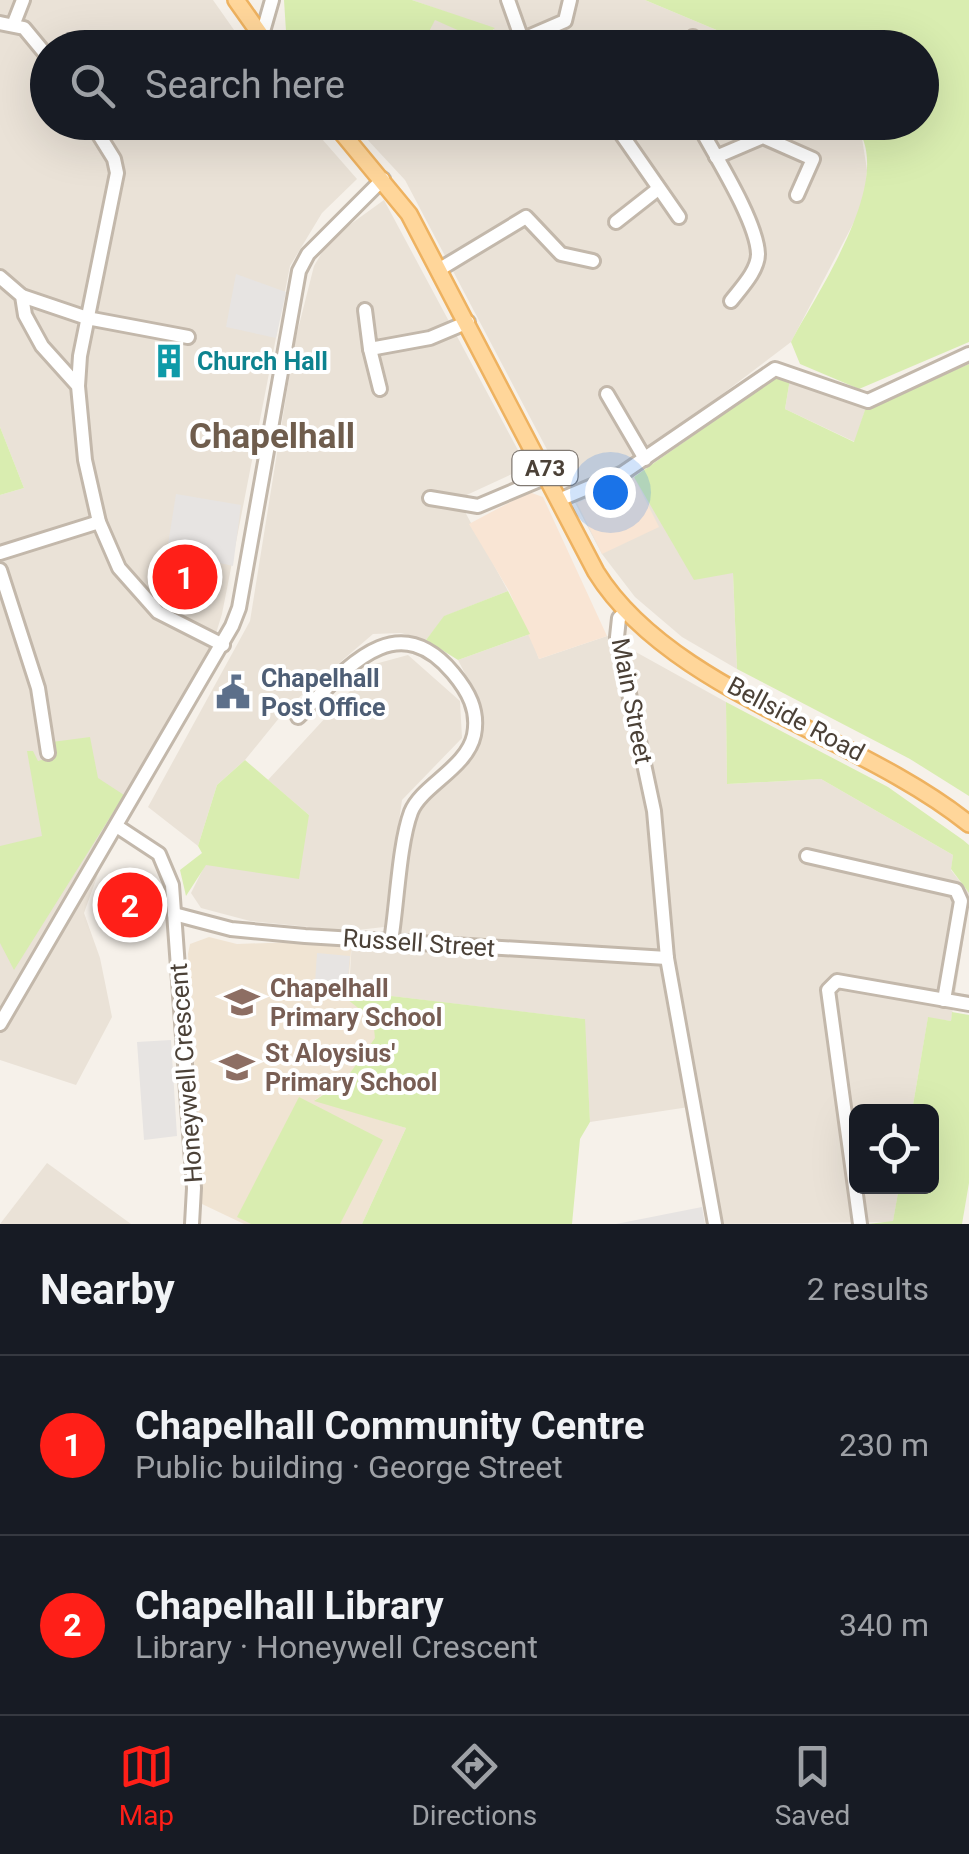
<!DOCTYPE html>
<html lang="en">
<head>
<meta charset="utf-8">
<style>
	:root { --surface:#171b24; --page:#242831; --text:#f1f3f6; --muted:#9ea1a6; --line:#363941; --accent:#ff1f18 }
	body { margin:0; font-family:Roboto,sans-serif; background:var(--page); color:var(--text) }
	.controls { position:absolute; right:30px; bottom:30px; display:grid; overflow:hidden; border-radius:15px; box-shadow:0 10px 40px #0002 }
	.controls button { width:90px; height:90px; display:grid; place-items:center; padding:0; border:0; border-bottom:2px solid var(--line); background:var(--surface); color:var(--text); font:50px sans-serif }
	.you { position:absolute; left:610px; top:492px; width:35px; height:35px; margin:-25px; border:8px solid #fff; border-radius:50%; background:#1a73e8; box-shadow:0 0 0 15px #1a73e833 }
	.badge { display:grid; place-items:center; width:65px; height:65px; border-radius:50%; background:var(--accent); color:#fff; font-size:32px; font-weight:700 }
	.pin { position:absolute; translate:-50% -50%; border:5px solid #fff; box-shadow:0 2px 10px #0006 }
	.list { margin:0; padding:0; list-style:none }
	h2 { display:flex; justify-content:space-between; align-items:center; height:130px; margin:0; padding:0 40px; font-size:42px }
	h2 small { font-size:32px; font-weight:400; color:var(--muted) }
	.list li { display:grid; grid-template-columns:65px 1fr auto; gap:30px; align-items:center; box-sizing:border-box; height:180px; padding:0 40px; border-top:2px solid var(--line) }
	.list b { display:block; font-size:38px; white-space:nowrap }
	.list p { margin:0; font-size:32px; white-space:nowrap; color:var(--muted) }
	.list em { font-size:32px; font-style:normal; color:var(--muted) }
	.icon { flex:none; width:55px; height:55px; fill:none; stroke:currentColor; stroke-width:2; stroke-linecap:round; stroke-linejoin:round }
	.map { position:relative; flex:none; width:969px; height:1224px; overflow:hidden }
	.search { position:absolute; background:var(--surface); box-shadow:0 10px 40px #0002; left:30px; right:30px; top:30px; height:110px; display:flex; align-items:center; gap:25px; box-sizing:border-box; padding:0 35px; border-radius:55px; color:var(--muted); font-size:38px }
	.sheet { height:490px; background:var(--surface) }
	nav { display:flex; justify-content:space-around; align-items:center; box-sizing:border-box; height:140px; border-top:2px solid var(--line); background:var(--surface); font-size:28px; color:var(--muted) }
	nav a { display:grid; justify-items:center; gap:5px }
	nav .on { color:var(--accent) }
	.map>svg:first-child { display:block }
	.residential { fill:#eae2d7 }
	.commercial { fill:#f9e5d4 }
	.education { fill:#f0e4d3 }
	.green { fill:#d9edb0 }
	.parking { fill:#e7e4e2 }
	.lines { fill:none; stroke-linecap:round; stroke-linejoin:round }
	.minor-casing { stroke:#c3b8ab; stroke-width:18 }
	.major-casing { stroke:#eeb260; stroke-width:20 }
	.minor { stroke:#fff; stroke-width:12 }
	.major { stroke:#ffd69a; stroke-width:15 }
	.labels { text-anchor:middle; dominant-baseline:central; stroke-width:8; stroke-linejoin:round; paint-order:stroke }
	.shield { fill:#fff; stroke:#817a73; stroke-width:2.5 }
	.shield-label { font-size:22px; font-weight:bold; fill:#4b4137 }
	.culture-label { font-size:25px; font-weight:bold; fill:#0d838f; stroke:#fff; text-anchor:start }
	.service-label { font-size:25px; font-weight:bold; fill:#4e5e75; stroke:#fff; text-anchor:start }
	.street-label { font-size:25px; fill:#4b4137; stroke:#fff }
	.education-label { font-size:25px; font-weight:bold; fill:#785e54; stroke:#fff; text-anchor:start }
	.district-label { font-size:35px; font-weight:bold; fill:#6f5d4d; stroke:#fff }
</style>
</head>
<body>
<div class="map">
<svg width="969" height="1224" viewBox="0 0 969 1224">
	<rect width="100%" height="100%" fill="#f6f1ea"/>
	<g class="residential">
		<path d="M0 0H213L246 47 48 48V122L308 123 357 179 322 213 290 266 222 614 209 656 127 793 84 913 100 958 112 1017 76 1085 0 1060V495L24 488 0 427Z"/>
		<path d="M412 0H645L757 47H421L434 19 480 39 494 29Z"/>
		<path d="M853 122 861 132 867 170 864 203 791 342 629 465 634 477 733 573 737 669 682 637 635 597 602 554 405 180 352 123Z"/>
		<path d="M384 200 527 467 458 499 508 591 445 616 426 640 401 633 373 634 288 707 245 760 217 785 198 846 148 807 250 621 295 341 314 266 330 239Z"/>
		<path d="M790 379 866 407 855 442 785 409Z"/>
		<path d="M530 634 539 659 607 636 726 702 727 784 821 779 953 855 951 870 969 893V902L951 1021 928 1018 912 1111 856 1112V1186L899 1187 893 1222 706 1224 689 1107 590 1122 584 1019 349 991 352 940 393 944 415 811 457 772 478 736 475 693 458 660Z"/>
		<path d="M408 655 460 701 462 738 402 800 384 927 349 931 250 921 201 908 191 893 205 865 309 815 268 780 375 664Z"/>
		<path d="M47 1163 131 1224H0Z"/>
	</g>
	<g class="commercial">
		<path d="M634 477 659 527 602 554 577 503Z"/>
		<path d="M529 492 543 497 607 636 539 659 509 591 469 524Z"/>
	</g>
	<path class="education" d="M209 937 237 944 352 940 347 998 373 1020 376 1038 345 1080 315 1100 406 1128 362 1224H244L202 1204 188 954 190 944Z"/>
	<g class="green">
		<path d="M284 0H412L495 28 480 40 435 20 421 47H287Z"/>
		<path d="M645 0H969V342L859 389 800 364 791 342C817 292 900 174 853 123L922 122V48L757 47Z"/>
		<path d="M969 364V796L910 759 737 669 733 573 694 580 634 477 775 378 790 379 785 409 854 442 866 407Z"/>
		<path d="M0 427 24 488 0 495Z"/>
		<path d="M508 591 530 634 458 660 426 640 444 616Z"/>
		<path d="M726 702 888 787 963 840 969 845V893L951 869 953 855 821 779 727 784Z"/>
		<path d="M90 737 98 778 124 795 14 970 0 943V846L42 836 27 751H33L38 761 54 756 52 742Z"/>
		<path d="M245 760 309 815 299 879 206 865 186 896 180 870 202 853 198 846 217 785Z"/>
		<path d="M349 991 585 1019 590 1122 580 1139 572 1224H362L406 1128 314 1101 345 1080 375 1038 373 1020 347 999Z"/>
		<path d="M952 1012 969 1015V1183L962 1224H868L893 1221 899 1187 932 1186V1112L912 1111 928 1017 951 1021Z"/>
		<path d="M299 1097 383 1140 340 1224H251L237 1217Z"/>
	</g>
	<g class="parking">
		<path d="M236 274 286 292 276 338 226 327Z"/>
		<path d="M176 494 241 505 233 566 167 551Z"/>
		<path d="M317 953 350 956 346 1001 314 997Z"/>
		<path d="M171 1040 177 1136 144 1140 137 1042Z"/>
		<path d="M702 1207 705 1224H616Z"/>
	</g>
	<g class="lines">
		<g class="minor-casing">
			<g id="minor">
				<path d="M508 0 524 45"/>
				<path d="M0 23 24 28 48 57"/>
				<path d="M14 23 23 0"/>
				<path d="M262 35 272 0"/>
				<path d="M521 40 565 21 570 0"/>
				<path d="M689 48 693 37"/>
				<path d="M613 122 679 217"/>
				<path d="M691 122 698 124C714 154 757 221 758 254 758 271 740 289 731 301"/>
				<path d="M716 157 763 137 813 159 797 195"/>
				<path d="M616 222 658 189"/>
				<path d="M440 269 526 217 561 254 593 261"/>
				<path d="M0 277 22 296 25 315 42 346 78 386 85 460 99 522 119 568 158 612 223 645"/>
				<path d="M22 296 87 318 188 337"/>
				<path d="M365 310 370 349 430 338 468 322"/>
				<path d="M370 349 380 389"/>
				<path d="M78 386 80 356 117 173 114 159 91 122"/>
				<path d="M607 394 645 459"/>
				<path d="M430 498 478 506 549 476"/>
				<path d="M561 499 623 473 775 369 868 401 969 354"/>
				<path d="M0 553 99 522"/>
				<path d="M0 570 38 688 48 753"/>
				<path d="M625 612 619 618 617 637 654 811 667 958 715 1224"/>
				<path d="M298 717C343 673 394 603 453 673 468 691 479 710 474 735 467 768 421 786 411 812 399 844 397 906 391 941"/>
				<path d="M118 827 159 854 172 885 194 1188 192 1224"/>
				<path d="M807 856 956 890 961 901 944 1000"/>
				<path d="M174 914 231 929 305 936 667 958"/>
				<path d="M0 1024 232 626 239 608 299 271 308 254 383 179"/>
				<path d="M860 1224 828 990 837 981 969 1004"/>
			</g>
		</g>
		<g class="major-casing">
			<g id="major">
				<path d="M236 0 270 48"/>
				<path d="M333 122 409 214 596 572C670 691 859 735 969 824"/>
			</g>
		</g>
		<use href="#minor" class="minor"/>
		<use href="#major" class="major"/>
	</g>
	<defs>
		<g id="building-bare" transform="scale(2.7)"><path d="M-4-6H4V6H1V3H-1V6H-4ZM-2.5-4.3h1.7v1.8h-1.7ZM.8-4.3h1.7v1.8H.8ZM-2.5-1h1.7V.8h-1.7ZM.8-1h1.7V.8H.8Z" fill="#0f9aa8" stroke="#fff" stroke-width="2.5" paint-order="stroke"/></g>
		<g id="civic-bare" transform="scale(2.7)"><path d="M-.6-6.5H3V-4.5H.6V-3L4-1V1h2V6H-6V1h2V-1L-.6-3ZM-1.2 2.5V6h2.4V2.5Z" fill="#5c6f8a" stroke="#fff" stroke-width="2.5" paint-order="stroke"/></g>
		<g id="school-bare" transform="scale(2.7)"><path d="M0-5L7-2L0 1L-7-2ZM-4 1L0 2.5L4 1V4Q0 6-4 4Z" fill="#8d6e63" stroke="#fff" stroke-width="2.5" paint-order="stroke"/></g>
	</defs>
	<g fill-rule="evenodd">
		<use href="#building-bare" x="169" y="361"/>
		<use href="#civic-bare" x="233" y="692"/>
		<use href="#school-bare" x="242" y="1002"/>
		<use href="#school-bare" x="237" y="1067"/>
	</g>
	<g class="labels">
		<rect class="shield" x="512.5" y="451" width="65" height="34" rx="8"/>
		<g class="shield-label">
			<text x="545" y="468">A73</text>
		</g>
		<g class="culture-label">
			<text x="197" y="361">Church Hall</text>
		</g>
		<g class="service-label">
			<text x="261" y="678">Chapelhall<tspan x="261" dy="29">Post Office</tspan></text>
		</g>
		<g class="street-label">
			<text transform="translate(632 701) rotate(79)">Main Street</text>
			<text transform="translate(796 719) rotate(28)">Bellside Road</text>
			<text transform="translate(419 943) rotate(4)">Russell Street</text>
			<text transform="translate(186 1073) rotate(-94)">Honeywell Crescent</text>
		</g>
		<g class="education-label">
			<text x="270" y="988">Chapelhall<tspan x="270" dy="29">Primary School</tspan></text>
			<text x="265" y="1053">St Aloysius'<tspan x="265" dy="29">Primary School</tspan></text>
		</g>
		<g class="district-label">
			<text x="272" y="436">Chapelhall</text>
		</g>
	</g>
</svg>
<div class="controls">
<button><svg class="icon" aria-label="locate" viewBox="0 0 24 24"><circle cx="12" cy="12" r="6"/><path d="M12 2v4M12 18v4M2 12h4M18 12h4"/></svg></button>
</div>
<div class="you"></div>
<div class="pin badge" style="left:185px;top:577px">1</div>
<div class="pin badge" style="left:130px;top:905px">2</div>
<div class="search"><svg class="icon" aria-label="search" viewBox="0 0 24 24"><circle cx="10" cy="10" r="6"/><path d="M15 15l6 6"/></svg>Search here</div>
</div>
<section class="sheet">
<h2>Nearby<small>2 results</small></h2>
<ul class="list">
<li><span class="badge">1</span><div><b>Chapelhall Community Centre</b><p>Public building · George Street</p></div><em>230 m</em></li>
<li><span class="badge">2</span><div><b>Chapelhall Library</b><p>Library · Honeywell Crescent</p></div><em>340 m</em></li>
</ul>
</section>
<nav>
<a class="on"><svg class="icon" aria-label="map" viewBox="0 0 24 24"><path d="M3 6l6-2 6 2 6-2v14l-6 2-6-2-6 2zM9 4v14M15 6v14"/></svg>Map</a>
<a><svg class="icon" aria-label="directions" viewBox="0 0 24 24"><path d="M12 3l9 9-9 9-9-9zM9 14v-3h6M13 9l2 2-2 2"/></svg>Directions</a>
<a><svg class="icon" aria-label="saved" viewBox="0 0 24 24"><path d="M7 4h10v16l-5-4-5 4z"/></svg>Saved</a>
</nav>
</body>
</html>
